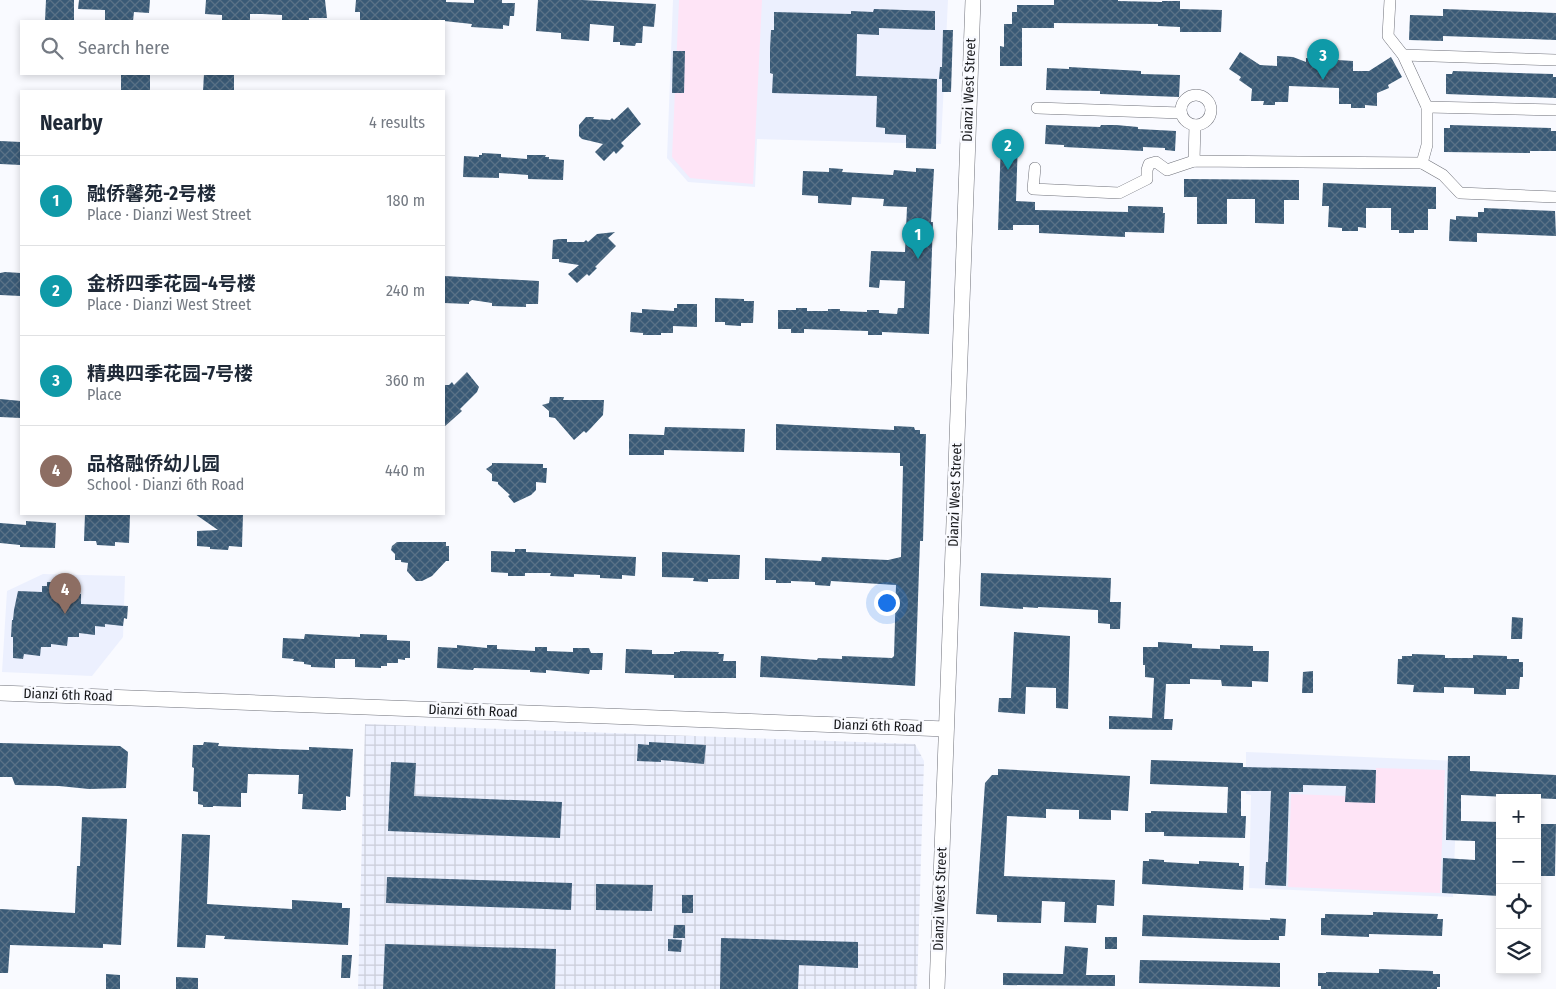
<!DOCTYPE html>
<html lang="en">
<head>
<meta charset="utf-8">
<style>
	:root { --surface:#fff; --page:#f2f2f3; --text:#1f2937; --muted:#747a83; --line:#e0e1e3; --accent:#5d7629 }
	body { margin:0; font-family:"Fira Sans Condensed","Noto Sans SC",sans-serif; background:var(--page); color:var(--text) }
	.controls { position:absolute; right:15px; bottom:15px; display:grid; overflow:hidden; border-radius:0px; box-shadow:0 2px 8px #0003 }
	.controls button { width:45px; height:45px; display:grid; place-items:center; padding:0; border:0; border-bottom:1px solid var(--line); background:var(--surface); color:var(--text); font:25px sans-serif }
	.you { position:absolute; left:886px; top:602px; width:18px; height:18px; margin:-12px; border:4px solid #fff; border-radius:50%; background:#1a73e8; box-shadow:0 0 0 8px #1a73e833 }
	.badge { display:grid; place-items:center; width:32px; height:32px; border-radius:50%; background:var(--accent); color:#fff; font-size:16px; font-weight:700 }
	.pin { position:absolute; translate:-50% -41px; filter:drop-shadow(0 1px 2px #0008) }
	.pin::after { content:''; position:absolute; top:26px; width:18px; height:15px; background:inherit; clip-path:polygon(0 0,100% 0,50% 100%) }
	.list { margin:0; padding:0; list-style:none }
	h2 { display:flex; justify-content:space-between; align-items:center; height:65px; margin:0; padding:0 20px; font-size:21px }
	h2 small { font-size:16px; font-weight:400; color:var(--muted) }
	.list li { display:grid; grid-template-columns:32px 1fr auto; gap:15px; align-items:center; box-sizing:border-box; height:90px; padding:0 20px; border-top:1px solid var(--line) }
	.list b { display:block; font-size:19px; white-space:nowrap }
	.list p { margin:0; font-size:16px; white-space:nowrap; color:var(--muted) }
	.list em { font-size:16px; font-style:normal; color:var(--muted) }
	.icon { flex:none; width:28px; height:28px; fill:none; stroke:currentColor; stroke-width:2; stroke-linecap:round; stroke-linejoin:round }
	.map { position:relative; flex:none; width:1556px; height:989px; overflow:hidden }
	.search { position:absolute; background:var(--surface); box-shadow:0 2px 8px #0003; left:20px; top:20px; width:425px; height:55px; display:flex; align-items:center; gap:12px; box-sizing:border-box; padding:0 18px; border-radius:0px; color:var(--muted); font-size:19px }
	.panel { position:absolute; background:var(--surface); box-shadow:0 2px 8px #0003; left:20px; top:90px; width:425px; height:425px; border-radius:0px }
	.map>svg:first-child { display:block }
	.built { fill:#ecf0fe }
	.industrial { fill:url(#industrial-grid) }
	.green { fill:#fee4f6 }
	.building { fill:url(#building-cross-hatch) }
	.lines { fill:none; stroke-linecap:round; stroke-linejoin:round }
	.minor-casing { stroke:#70727b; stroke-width:12 }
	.tertiary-casing { stroke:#70727b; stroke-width:16 }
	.minor { stroke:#fff; stroke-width:11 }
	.tertiary { stroke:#fff; stroke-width:15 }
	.labels { text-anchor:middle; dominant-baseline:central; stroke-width:5; stroke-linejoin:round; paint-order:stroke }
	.street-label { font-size:14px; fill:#191a1d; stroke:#f9faff }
</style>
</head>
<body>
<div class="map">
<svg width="1556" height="989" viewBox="0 0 1556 989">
	<defs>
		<pattern id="industrial-grid" width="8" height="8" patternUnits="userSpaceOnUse" patternTransform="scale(1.25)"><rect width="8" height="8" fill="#ecf0fe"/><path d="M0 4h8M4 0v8" fill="none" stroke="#cacdd9"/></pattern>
		<pattern id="building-cross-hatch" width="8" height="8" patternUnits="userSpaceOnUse" patternTransform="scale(1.25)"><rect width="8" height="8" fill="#3a5a76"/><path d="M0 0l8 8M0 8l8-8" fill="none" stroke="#5a7287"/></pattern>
	</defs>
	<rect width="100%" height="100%" fill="#f9faff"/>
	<g class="built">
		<path d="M673 0H948L941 144 757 139 755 187 688 182 667 158Z"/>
		<path d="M43 574 125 576 123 637 92 676 2 672 7 591Z"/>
		<path d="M1246 752 1458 761 1453 897 1249 888 1251 795 1246 794Z"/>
	</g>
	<path class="industrial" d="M365 724 915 744 924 761 917 989H358Z"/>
	<g class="green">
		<path d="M679 0H762L753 184 690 178 672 157Z"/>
		<path d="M1376 768 1445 770 1440 893 1288 887 1291 794 1375 797Z"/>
	</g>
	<g class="building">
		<path d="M46 0H74V21H45Z"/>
		<path d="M79 0H150L149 13 134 12 133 21H105V10L78 9Z"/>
		<path d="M206 0H325L327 18H309V21H282V15L262 14H250V21H222V15L205 14Z"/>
		<path d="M356 0H446V2L474 3V0H502V3H515L514 16H510L509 26 503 25V29L471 27 472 24 444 21H366L360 20V12H355Z"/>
		<path d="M538 0H582L656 4 654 27 643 26 642 43H636L635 46 620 45V42H613L614 26 590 24 589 41 561 39V33L536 31Z"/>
		<path d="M1054 0H1118V1L1162 2V1H1180V9L1222 10 1221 32H1180V27L1158 26V24L1054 23V28H1022V66H1000V46L1004 47V24H1012V12H1017V5H1054Z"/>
		<path d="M874 9 935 11V30L879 28V35L857 34 856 76 937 79 936 149 906 148V135L885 134V128L876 127 877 96 772 93 773 74 770 73V49L771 30H774V12L851 14V11L873 12Z"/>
		<path d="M1443 9 1556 13V40L1443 36V41L1409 40 1410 15 1443 16Z"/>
		<path d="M943 30H953L951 92H942V79H939L940 67H942Z"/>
		<path d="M673 51H685L684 93H672Z"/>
		<path d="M1240 52 1260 65 1277 66V56L1293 57 1306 62V58L1353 61V71H1369L1391 57 1402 77 1388 85 1389 88 1377 93V106L1365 105V108H1351V104H1339V88L1289 86 1288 102H1275V105H1263L1264 101H1251L1252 89 1239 80 1241 77 1229 69Z"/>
		<path d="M1069 67 1141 71V74L1180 75 1179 97 1100 94V91L1046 90 1047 68 1069 69Z"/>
		<path d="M1453 71 1553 74V77H1556V98L1446 94V74H1452Z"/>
		<rect x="121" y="74" width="29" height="17"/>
		<path d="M204 74H234V91H203Z"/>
		<path d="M628 107 641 124 621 143 624 146 616 154 614 151 604 161 595 152 603 144 582 139 579 136V125L586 117H594L593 119 610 120 612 118 614 120Z"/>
		<path d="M1046 125 1100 127 1101 125H1116L1138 127V129L1176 131 1175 151 1165 150V148L1143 147V151L1064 147V145L1045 144Z"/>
		<path d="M1450 125 1551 128V131H1556V151H1530V153L1444 152V128H1450Z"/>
		<path d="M1001 139 1018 140 1016 201 1035 202V210L1128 212V206L1163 207V213H1165L1164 233 1125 232V237L1039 233V225H1013V230H998Z"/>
		<path d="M0 141 21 142V165L0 164Z"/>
		<path d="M482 153 501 154V157L527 159V155H546L545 157H549V159L564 160 563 180 528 179V175L499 173V178L463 177 464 156 479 157V155H482Z"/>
		<path d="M829 168 843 169 842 172 893 175 894 170 916 172V168L934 169 931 222H933L929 334 882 332V335H868V331L804 329V333H791V329H778V310H796V308H807V311H828V309H840V311L867 312V310H879V313L897 314 898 308H904L905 281 880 280 879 288 869 287 871 251 905 252 907 207 883 206 884 199 852 197 851 205 818 203V196L802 195 803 171 829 172Z"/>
		<path d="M1184 179 1299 180V200H1284V224L1255 223V199H1227V224H1197V197H1184Z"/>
		<path d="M1323 183 1436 187V209H1428V230H1414V233H1399V230H1391V208H1366V228L1358 227V231H1342V228L1328 227 1329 206H1322Z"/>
		<path d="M1484 208 1555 211 1556 236 1477 233V242L1449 241 1450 219 1456 220V216L1478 217V212H1484Z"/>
		<path d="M615 232 608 238 616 246 595 267 597 268 589 276 587 274 577 283 568 274 579 265 559 262V259H552L553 240 559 239H567V242H584L586 240 588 242 597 234Z"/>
		<path d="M5 272 21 273V296L0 295V273Z"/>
		<path d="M444 276 539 281 538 304H526V307L492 306V303L472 300 469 302V304L444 303Z"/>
		<path d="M715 298 744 299V301H754L753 323H741V326L725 325V322H715Z"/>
		<path d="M677 304H697V327L673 326V333H661V335H643V333L630 332 631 312 642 313V309L674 311V308H677Z"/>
		<path d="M467 372 479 387 477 392 460 409 462 411 444 427V385H449L452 382 454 385Z"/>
		<path d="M550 397H564L563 400H604L603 415 591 428 586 433 584 431 574 440 555 418 549 417V411L542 405 549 403Z"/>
		<path d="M0 399 21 401V418L0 417Z"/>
		<path d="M776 424 894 430V426L914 427 915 430H920V434H926L923 541H920L915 686 760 677 761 656 817 660 818 658 842 659V656L892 658 894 656 896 585 831 581 830 586 815 585V582L791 581V583H776V580H765V558L821 561 822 557 888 560 901 557 903 466H900V453L776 450Z"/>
		<path d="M665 427 745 429 744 452 664 450V455H629V434L664 435Z"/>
		<path d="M492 463 543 464V468H547L546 483 536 482V490L531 495 514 503 508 496 510 495 498 484V482L492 481V474L486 469 492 465Z"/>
		<path d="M85 514H130L129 543 115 542V546L97 545 96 541H84Z"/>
		<path d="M195 514H243L242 547 229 546 228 550 210 549V547L197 546V531L218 530Z"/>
		<path d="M26 521 56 523 55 548 20 547V545L0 543V523L26 525Z"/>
		<path d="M397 542H446V546H449V561H446L432 576 422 581H416L407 571 408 563 401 562V560H395V554L391 550 392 546Z"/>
		<path d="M515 549H526V552L636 557 635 576 622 575V579L600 578V575L574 574V577L550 576 551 573H525V576H508V573L491 572V551L515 552Z"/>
		<path d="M662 552 740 555 739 579H708V582L693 581 694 578 662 577Z"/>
		<path d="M981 573 1111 578 1110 602H1121L1120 629H1110V624L1098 623V610L1038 607V608L1023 607V609L980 606Z"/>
		<path d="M47 582H66V586H70V593L81 594V604L128 606 127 619 124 618 123 626 105 624V627L95 626V635L79 633V637H68L67 646 51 644V647H41L40 656 24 654 23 659 13 658V637H11L12 620H13L14 610 18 591 42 592V586H47Z"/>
		<path d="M1512 617 1523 618 1522 639H1511Z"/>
		<path d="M1014 632 1070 636 1068 709 1056 708V688L1026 687 1025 714 998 712 999 698H1011Z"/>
		<path d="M305 634 360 637V634L387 635V640L410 641V658H405V660L398 659V663H387V666H381V668L355 667V659H335V668L311 667V665L304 664V662L293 661 294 659 282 658 283 638 304 639Z"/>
		<path d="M1158 642 1192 644V648L1220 649V645L1253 646V651H1269L1268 682 1252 681V687L1222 686 1221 680 1190 679V684H1166L1164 719H1173L1172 730 1109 729V716L1152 718 1154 678 1145 677V665H1143V647H1158Z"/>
		<path d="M457 645 487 648V645H497V649L535 651V647H547V651L573 652V648H589L591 653H603L602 670H590L589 674 546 670V673L530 672V670L474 668 473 670 437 668 438 647 457 648Z"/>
		<path d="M626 649 652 650V654H674V652H680V651L719 652 718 654H724L723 661H736V678H674V675L625 673Z"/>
		<path d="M1412 654 1445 655V658H1473V655L1507 656V659H1519V662H1523V677H1520L1519 689H1506V695L1474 694V688L1444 687V693L1413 692 1414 685 1397 684 1398 659H1402V656H1412Z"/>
		<path d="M1313 671V693H1302L1303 672Z"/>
		<path d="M204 742 219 743 218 746 278 749 309 750V747L353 749 350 797 346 796V810H341V811L302 809 303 794H298L299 775 248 774 247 793H241V807L213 806V807H203V805L198 804V792L193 791 194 768 192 767 193 745H203Z"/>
		<path d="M649 742 706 745 704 764 661 760V762L637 761 638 744 649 745Z"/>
		<path d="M0 743 120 746 128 752 126 788 89 789 59 786 15 785 12 777H0Z"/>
		<path d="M1448 756H1470V771L1556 775V799L1461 795V821L1500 822V896L1442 893 1443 858 1475 860V841L1446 840Z"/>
		<path d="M1151 760 1243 763V767L1376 770 1375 803 1345 802 1346 786 1303 785V792H1289L1286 886 1265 885 1266 862H1268L1271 791H1241V816H1246L1245 838 1164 836V832H1145V813H1151V811L1227 813 1228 787 1150 784Z"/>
		<path d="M391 762 416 763 414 796 562 802 560 838 388 831Z"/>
		<path d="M998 769 1130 776 1128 811 1111 810V820L1079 819V810L1046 809V818L1007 816 1004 876 1115 880 1114 906 1097 905 1096 923 1064 922 1065 902 1042 901 1041 923 997 922V915L976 914 985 783 992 775H998Z"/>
		<path d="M82 817 127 819 121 945 103 944V948L10 945 8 973H0V909L75 913 77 866H80Z"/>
		<path d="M1537 824H1556L1555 876H1537Z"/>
		<path d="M182 834 210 835 207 904 292 909V900L342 903V908H350L348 945 224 939 225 936 206 935 205 948 177 947Z"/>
		<path d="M1149 859 1164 860V862L1199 864V861L1239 863V866H1244L1243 890 1142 884 1143 861H1149Z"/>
		<path d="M387 877 572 883 571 910 386 903Z"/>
		<path d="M596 884 653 885 652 911 596 910Z"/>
		<rect x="682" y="895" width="11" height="18"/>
		<path d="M1373 912 1438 914 1437 919H1443L1442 936 1369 934V937L1321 935V918H1325V914L1373 915Z"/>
		<path d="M1143 915 1270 920V918L1286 919 1285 936H1279V940H1247L1142 936Z"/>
		<path d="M674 925H685V938H673Z"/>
		<rect x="1105" y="937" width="12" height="12"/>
		<path d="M721 938 858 942V968L799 965 798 989H720Z"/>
		<path d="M668 939 682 940 681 952 668 951Z"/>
		<path d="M385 944 556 949 555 989H383Z"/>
		<path d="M1065 946 1088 948 1086 975H1115V986L1003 985V973L1063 974Z"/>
		<path d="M342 955H352L350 978H341Z"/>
		<path d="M1140 960 1280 963V987L1139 983Z"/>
		<path d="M1379 969 1433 971V974H1440V987H1437V989H1321V986H1318V973H1326V972L1379 973Z"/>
		<path d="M106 974 120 975V989H106Z"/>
		<path d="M176 977 198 978V989H176Z"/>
	</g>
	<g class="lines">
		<g class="minor-casing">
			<g id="minor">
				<path d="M1390 0 1388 36 1403 55 1427 107V145L1422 163 1443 175 1460 193 1556 197"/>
				<path d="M1403 55 1556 60"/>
				<circle cx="1196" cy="110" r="15"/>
				<path d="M1427 107 1556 110"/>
				<path d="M1037 108 1181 113"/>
				<path d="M1194 161 1195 125"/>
				<path d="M1035 168 1033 189 1119 193 1147 179V170L1149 164 1156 162 1167 170 1194 161 1422 163"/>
			</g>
		</g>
		<g class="tertiary-casing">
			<g id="tertiary">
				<path d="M0 693 946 729"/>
				<path d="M937 989 973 0"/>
			</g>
		</g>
		<use href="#minor" class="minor"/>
		<use href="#tertiary" class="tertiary"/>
	</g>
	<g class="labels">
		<g class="street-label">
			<text transform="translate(969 90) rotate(-88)">Dianzi West Street</text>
			<text transform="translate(955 495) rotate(-88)">Dianzi West Street</text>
			<text transform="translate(68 695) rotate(2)">Dianzi 6th Road</text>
			<text transform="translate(473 711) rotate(2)">Dianzi 6th Road</text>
			<text transform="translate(878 726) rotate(2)">Dianzi 6th Road</text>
			<text transform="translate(940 899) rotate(-88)">Dianzi West Street</text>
		</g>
	</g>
</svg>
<div class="controls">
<button>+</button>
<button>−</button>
<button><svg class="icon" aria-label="locate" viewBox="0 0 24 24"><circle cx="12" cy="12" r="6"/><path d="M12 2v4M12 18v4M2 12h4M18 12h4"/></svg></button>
<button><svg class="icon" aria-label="layers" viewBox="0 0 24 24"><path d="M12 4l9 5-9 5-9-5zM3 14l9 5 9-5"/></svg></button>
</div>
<div class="you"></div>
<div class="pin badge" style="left:918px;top:259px;background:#0f9aa8">1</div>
<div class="pin badge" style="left:1008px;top:170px;background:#0f9aa8">2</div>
<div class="pin badge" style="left:1323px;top:80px;background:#0f9aa8">3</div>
<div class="pin badge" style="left:65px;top:614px;background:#8d6e63">4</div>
<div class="search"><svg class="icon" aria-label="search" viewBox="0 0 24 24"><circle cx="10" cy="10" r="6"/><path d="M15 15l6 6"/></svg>Search here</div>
<section class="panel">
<h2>Nearby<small>4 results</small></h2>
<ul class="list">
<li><span class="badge" style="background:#0f9aa8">1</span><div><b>融侨馨苑-2号楼</b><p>Place · Dianzi West Street</p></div><em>180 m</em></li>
<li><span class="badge" style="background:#0f9aa8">2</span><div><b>金桥四季花园-4号楼</b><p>Place · Dianzi West Street</p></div><em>240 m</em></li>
<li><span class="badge" style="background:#0f9aa8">3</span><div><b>精典四季花园-7号楼</b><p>Place</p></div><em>360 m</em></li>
<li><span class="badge" style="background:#8d6e63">4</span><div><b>品格融侨幼儿园</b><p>School · Dianzi 6th Road</p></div><em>440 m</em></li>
</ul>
</section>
</div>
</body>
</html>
